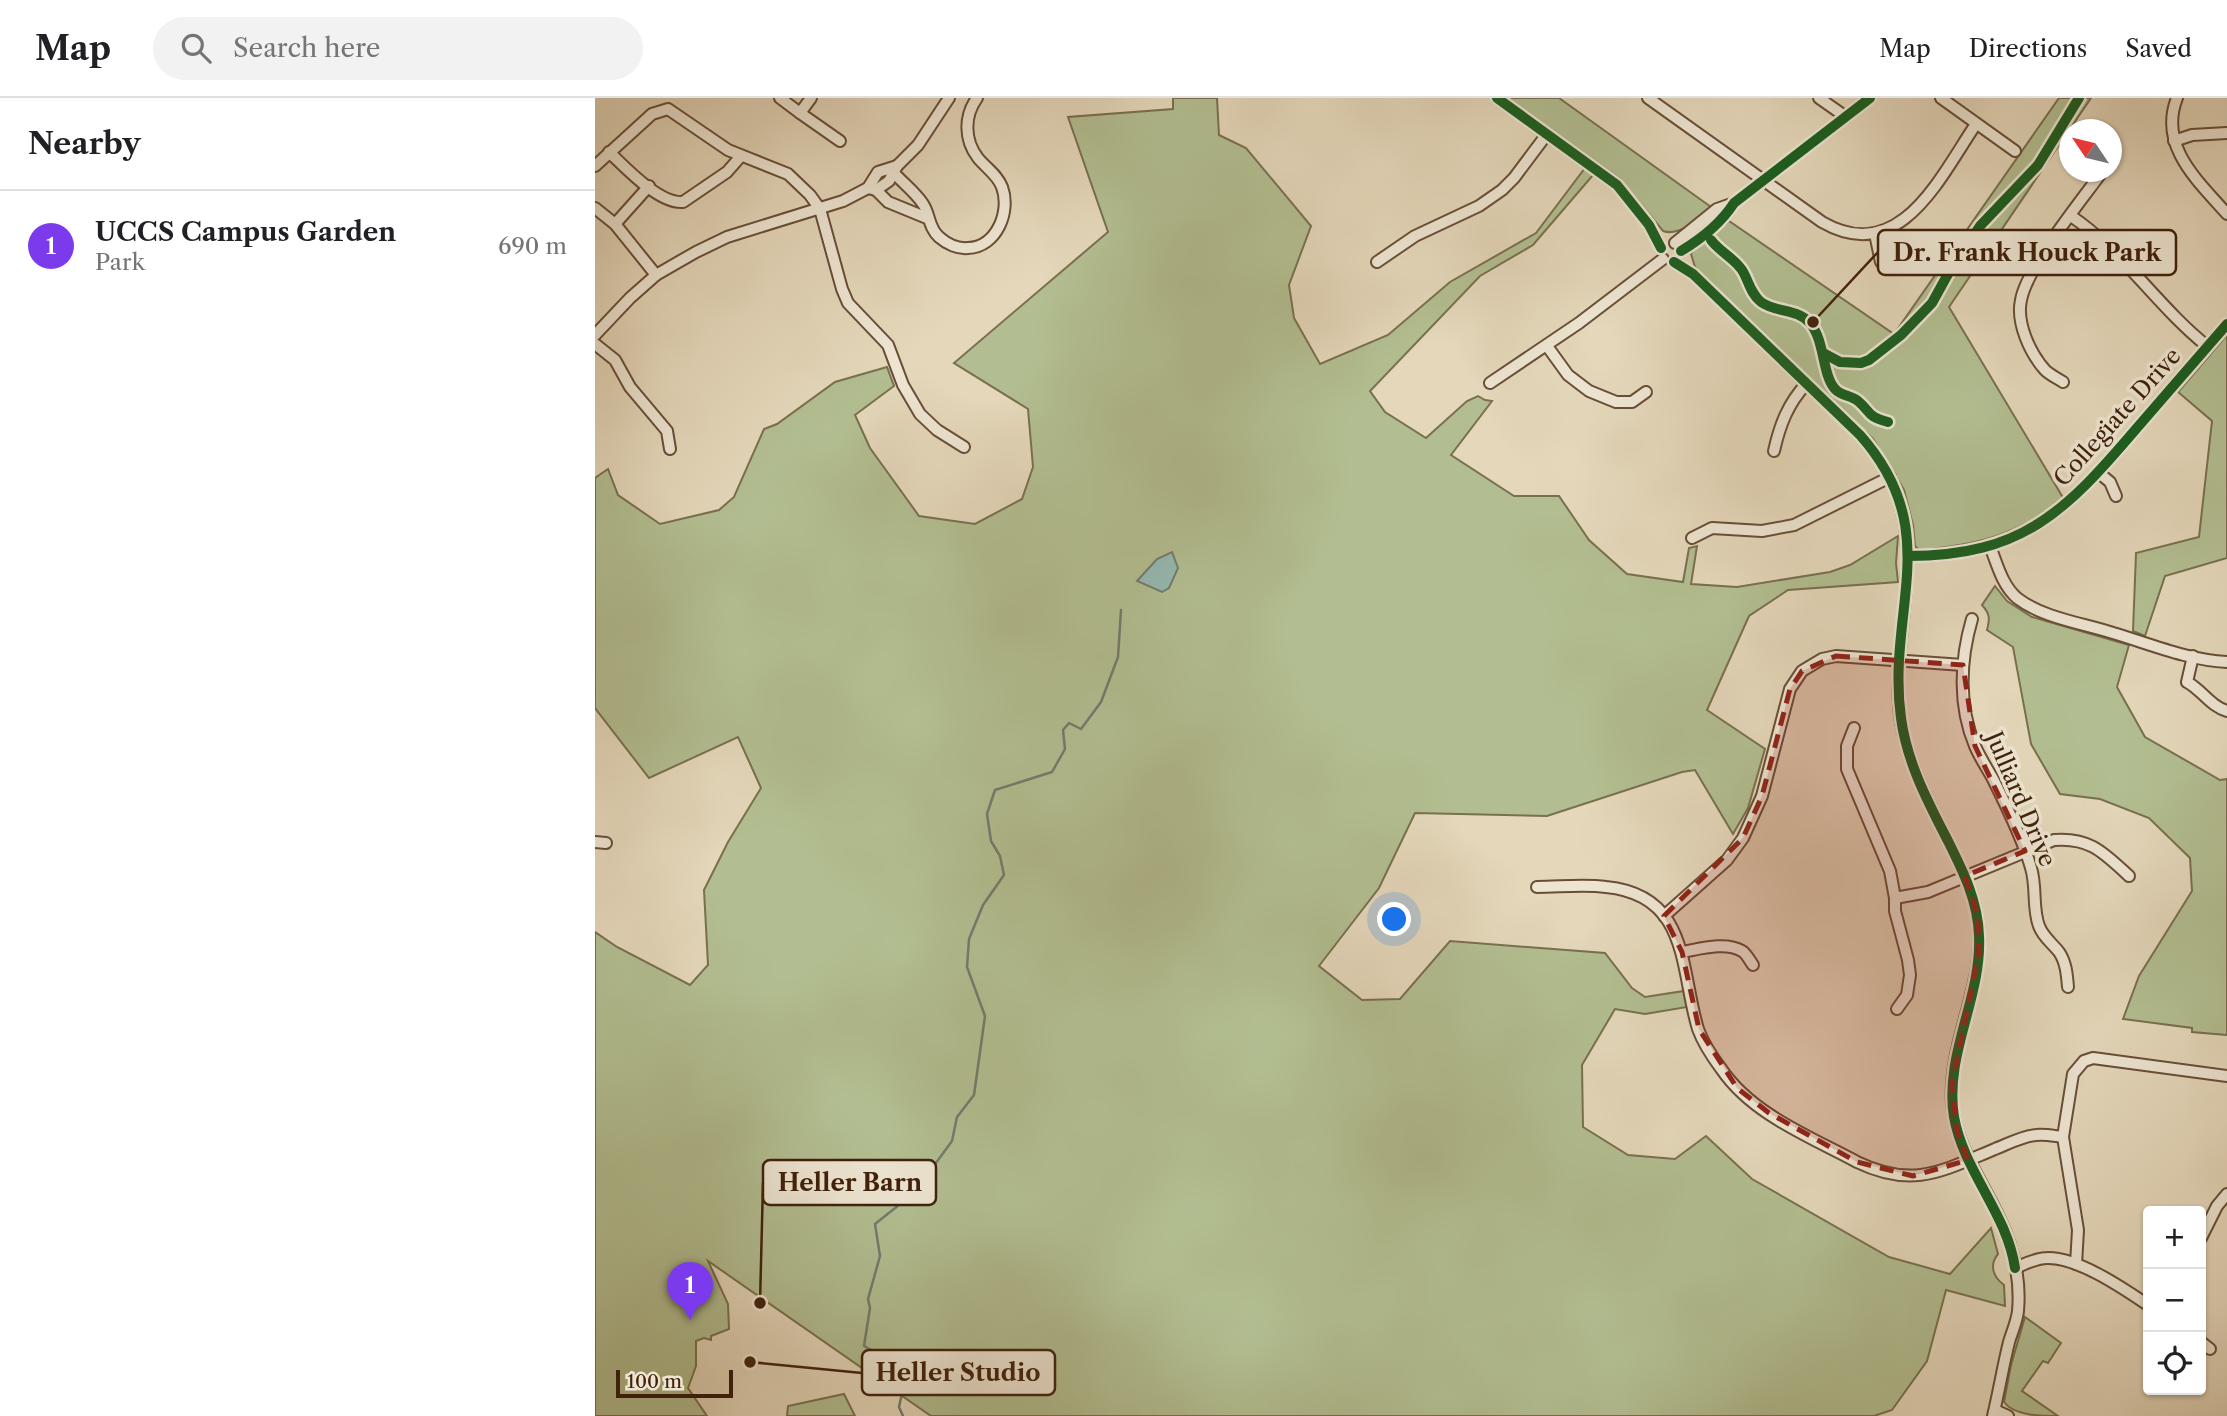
<!DOCTYPE html>
<html lang="en">
<head>
<meta charset="utf-8">
<style>
	:root { --surface:#fff; --page:#f2f2f2; --text:#202124; --muted:#757577; --line:#e0e0e0; --accent:#7c3aed }
	body { margin:0; font-family:"Libre Caslon Text",serif; background:var(--page); color:var(--text) }
	.controls { position:absolute; right:21px; bottom:21px; display:grid; overflow:hidden; border-radius:7px; box-shadow:0 2px 5px #0004 }
	.controls button { width:63px; height:63px; display:grid; place-items:center; padding:0; border:0; border-bottom:2px solid var(--line); background:var(--surface); color:var(--text); font:35px sans-serif }
	.compass { position:absolute; left:1464px; top:21px; width:63px; height:63px; border-radius:50%; background:var(--surface); box-shadow:0 2px 5px #0004; rotate:305deg }
	.scale { position:absolute; left:21px; bottom:18px; width:117px; box-sizing:border-box; padding-left:7px; border:4px solid #40210b; border-top:0; font-size:19px; line-height:24px; white-space:nowrap; color:#40210b; -webkit-text-stroke:5px #ede5d2; paint-order:stroke }
	.you { position:absolute; left:800px; top:822px; width:24px; height:24px; margin:-18px; border:5px solid #fff; border-radius:50%; background:#1a73e8; box-shadow:0 0 0 10px #1a73e833 }
	.badge { display:grid; place-items:center; width:46px; height:46px; border-radius:50%; background:var(--accent); color:#fff; font-size:23px; font-weight:700 }
	.pin { position:absolute; translate:-50% -58px; filter:drop-shadow(0 2px 4px #0008) }
	.pin::after { content:''; position:absolute; top:37px; width:24px; height:21px; background:inherit; clip-path:polygon(0 0,100% 0,50% 100%) }
	.list { margin:0; padding:0; list-style:none }
	h2 { display:flex; justify-content:space-between; align-items:center; height:91px; margin:0; padding:0 28px; font-size:30px }
	h2 small { font-size:23px; font-weight:400; color:var(--muted) }
	.list li { display:grid; grid-template-columns:46px 1fr auto; gap:21px; align-items:center; box-sizing:border-box; height:112px; padding:0 28px; border-top:2px solid var(--line) }
	.list b { display:block; font-size:26px; white-space:nowrap }
	.list p { margin:0; font-size:23px; white-space:nowrap; color:var(--muted) }
	.list em { font-size:23px; font-style:normal; color:var(--muted) }
	.icon { flex:none; width:38px; height:38px; fill:none; stroke:currentColor; stroke-width:2; stroke-linecap:round; stroke-linejoin:round }
	.map { position:relative; flex:none; width:1632px; height:1318px; overflow:hidden }
	header { display:flex; align-items:center; gap:42px; box-sizing:border-box; height:98px; padding:0 35px; background:var(--surface); border-bottom:2px solid var(--line) }
	header strong { font-size:33px }
	nav { display:flex; gap:38px; margin-inline-start:auto; font-size:24px }
	.search { width:490px; height:63px; background:var(--page); display:flex; align-items:center; gap:18px; box-sizing:border-box; padding:0 24px; border-radius:38px; color:var(--muted); font-size:26px }
	main { display:flex }
	aside { flex:1; background:var(--surface) }
	.map>svg:first-child { display:block }
	.green { fill:#b2be91; stroke:#79704e; stroke-width:2 }
	.water { fill:#95b9b2; stroke:#737c6f; stroke-width:2 }
	.lines { fill:none; stroke-linecap:round; stroke-linejoin:round }
	.stream { stroke:#737c6f; stroke-width:2.5 }
	.minor-casing { stroke:#694e37; stroke-width:14 }
	.minor { stroke:#ede5d2; stroke-width:10 }
	.cycleway-casing { stroke:#ede5d2; stroke-width:15 }
	.cycleway { stroke:#1b5e20; stroke-width:10 }
	.marked { fill:#8f2418; fill-opacity:0.2; stroke:#8f2418; stroke-width:5; stroke-dasharray:14 9; stroke-linejoin:round }
	.labels { text-anchor:middle; dominant-baseline:central; stroke-width:7; stroke-linejoin:round; paint-order:stroke }
	.street-label { font-size:23px; fill:#40210b; stroke:#ede5d2 }
	.leader { fill:none; stroke:#40210b; stroke-width:2.5 }
	.callout-dot { fill:#40210b; stroke:#ede5d2; stroke-width:2.5 }
	.callout { fill:#ede5d2; stroke:#40210b; stroke-width:2.5 }
	.callout-label { font-size:24px; text-anchor:middle; font-weight:bold; fill:#40210b }
</style>
</head>
<body>
<header>
<strong>Map</strong>
<div class="search"><svg class="icon" aria-label="search" viewBox="0 0 24 24"><circle cx="10" cy="10" r="6"/><path d="M15 15l6 6"/></svg>Search here</div>
<nav><a>Map</a><a>Directions</a><a>Saved</a></nav>
</header>
<main>
<aside>
<h2>Nearby<small></small></h2>
<ul class="list">
<li><span class="badge">1</span><div><b>UCCS Campus Garden</b><p>Park</p></div><em>690 m</em></li>
</ul>
</aside>
<div class="map">
<svg width="1632" height="1318" viewBox="0 0 1632 1318">
	<rect width="100%" height="100%" fill="#e4d7ba"/>
	<filter id="stains"><feTurbulence type="fractalNoise" baseFrequency=".00286" numOctaves="4"/><feColorMatrix values="0 0 0 0 .2 0 0 0 0 .09 0 0 0 0 .02 0 0 0 .5 -.17"/></filter>
	<radialGradient id="worn" r=".72"><stop offset=".6" stop-color="#630" stop-opacity="0"/><stop offset="1" stop-color="#630" stop-opacity=".3"/></radialGradient>
	<g class="green">
		<path d="M578 0H622L624 37 651 50 716 128 694 187 699 220 725 266 793 237 855 184 941 135 990 70 998 77 938 147 885 178 775 293 790 314 831 340 872 303 883 298 890 302 897 303 856 357 919 398H964L994 442 1032 476 1088 484 1094 450 1102 448 1096 486 1142 489 1235 474 1255 467 1303 438 1301 465 1303 484 1193 492 1154 518 1112 612 1170 651 1153 710 1138 736 1100 672 1087 674 952 718 820 715 784 790 724 868 767 902 805 901 855 843 1010 855 1037 890 1050 899 1089 893 1092 909 1050 916 1020 911 987 967 988 1029 1033 1057 1080 1061 1111 1038 1157 1081 1294 1159 1355 1176 1396 1130 1403 1156C1394 1167 1398 1179 1409 1187L1410 1208 1351 1192 1332 1263 1297 1312 1279 1318H336L113 1163 133 1206 134 1231 116 1238V1242L109 1240 101 1243V1268L93 1290 112 1318H0V834L22 849 95 887 113 867 109 792 133 744 166 690 143 639 54 680 0 610V380L13 371 23 397 65 426 124 412 139 399 169 331 182 326 240 284 292 269 299 288 260 317 275 350 324 418 380 426 427 401 438 369 433 311 359 265 513 134 473 19 578 11Z"/>
		<path d="M913 0H964L1116 109C1102 120 1086 139 1068 133L1025 81Z"/>
		<path d="M1464 0H1496L1354 209 1470 403C1418 437 1384 447 1324 452L1320 448 1318 427 1309 392 1278 341 1100 169 1096 156 1099 151 1134 123 1299 236Z"/>
		<path d="M1632 237V460L1570 478 1550 538 1538 533 1541 455 1604 439 1617 323 1583 294Z"/>
		<path d="M1400 488 1412 503 1437 519 1534 547 1522 589 1550 639 1625 682 1632 681V937L1597 934V930L1528 921 1544 878 1597 793 1595 760 1554 720 1505 701 1465 696 1436 646 1418 549 1392 532C1395 520 1395 516 1387 507Z"/>
		<path d="M1430 1219 1466 1245 1453 1265 1448 1263 1427 1293 1463 1318C1446 1318 1419 1318 1409 1304L1416 1267Z"/>
		<path d="M249 1296 260 1318H192L193 1308Z"/>
	</g>
	<path class="water" d="M577 454 583 470 574 490 567 494 542 483 562 461Z"/>
	<g class="lines">
		<path class="stream" d="M308 1318 304 1309 309 1286 286 1257 269 1248 275 1210 273 1201 285 1158 280 1126 319 1095 357 1043 362 1019 379 997 390 918 372 869 374 841 388 807 409 777 405 758 396 743 392 716 400 692 457 674 470 651 468 632 474 625 486 631 506 604 523 559 526 512"/>
		<g class="minor-casing">
			<g id="minor">
				<path d="M185 0 205 15 216 0"/>
				<path d="M902 0 1022 87 1054 127 1066 150"/>
				<path d="M1053 0 1227 124C1305 169 1345 79 1381 26"/>
				<path d="M1224 0 1251 19"/>
				<path d="M1346 0 1420 53"/>
				<path d="M1582 0C1563 48 1603 83 1632 116"/>
				<path d="M205 15 245 43"/>
				<path d="M1579 43 1597 37 1632 35"/>
				<path d="M14 54C31 70 64 106 88 104L132 74 146 58"/>
				<path d="M0 68 57 16 73 11 133 52 193 76 215 97 225 111 247 191 253 205 293 247 308 287 325 316 342 332 369 349"/>
				<path d="M299 75C308 85 321 95 328 106 335 116 333 129 344 139 352 146 363 151 373 150 402 149 416 113 407 89 402 76 391 70 383 60 369 42 369 18 382 0"/>
				<path d="M273 90 281 92 294 83 302 68 323 47 354 0"/>
				<path d="M281 92 293 104 332 120"/>
				<path d="M0 110 20 126 61 177"/>
				<path d="M1476 118C1528 153 1563 209 1612 248"/>
				<path d="M20 126 54 88"/>
				<path d="M1280 136 1286 164"/>
				<path d="M1080 145 1122 111 1139 105"/>
				<path d="M1086 153C1106 141 1126 125 1139 105L1275 0"/>
				<path d="M782 164 820 138 884 108 907 92 919 80 952 36"/>
				<path d="M1079 164 1098 176C1136 213 1174 249 1212 286 1243 316 1280 345 1298 386 1332 463 1293 544 1306 624 1314 668 1335 707 1355 747 1366 770 1378 793 1382 818 1394 882 1353 940 1357 1005 1361 1047 1384 1078 1402 1115 1417 1145 1426 1180 1423 1213 1422 1223 1417 1234 1414 1244 1408 1268 1404 1293 1398 1318"/>
				<path d="M0 237 35 200 61 177 101 154 132 139 248 103 273 90 283 74 302 68"/>
				<path d="M0 246 20 262 35 289 72 333 75 351"/>
				<path d="M952 248 973 277 994 293 1021 304H1037L1051 294"/>
				<path d="M1468 284C1462 280 1455 277 1450 272 1435 255 1421 225 1426 202 1432 169 1486 103 1507 74"/>
				<path d="M895 285 984 225 1068 161"/>
				<path d="M1179 353C1185 326 1193 306 1211 286"/>
				<path d="M1504 375 1515 384 1521 398"/>
				<path d="M1097 440 1117 430 1167 433 1199 427 1295 379"/>
				<path d="M1395 448C1402 466 1407 487 1422 500 1448 520 1487 525 1518 535 1555 546 1593 562 1632 564"/>
				<path d="M1313 458C1428 458 1471 413 1541 331 1571 296 1602 261 1632 226"/>
				<path d="M1377 521C1365 562 1363 608 1380 648 1385 660 1392 670 1398 681 1410 705 1429 744 1436 770 1442 789 1437 810 1444 828 1448 839 1457 845 1464 854 1471 864 1472 877 1473 889"/>
				<path d="M1598 558 1592 584C1607 592 1615 608 1632 613"/>
				<path d="M1259 630 1252 648V671L1295 773 1300 800V813L1313 862 1315 877 1312 897 1302 911"/>
				<path d="M0 744 11 745"/>
				<path d="M942 789C964 789 989 786 1011 789 1095 797 1085 872 1103 931 1108 945 1118 960 1127 972 1158 1017 1216 1039 1262 1064 1318 1091 1347 1073 1400 1051 1413 1046 1427 1038 1441 1037 1450 1036 1459 1038 1468 1039"/>
				<path d="M1300 800 1333 794 1459 742C1495 739 1509 755 1534 778"/>
				<path d="M1069 818 1132 762 1148 740 1167 698 1195 591 1207 573 1227 561 1241 558 1368 567"/>
				<path d="M1087 854C1104 851 1131 843 1147 853 1151 855 1155 863 1158 867"/>
				<path d="M1606 1140 1622 1108 1632 1096"/>
				<path d="M1481 1166 1483 1132 1468 1039 1478 976 1489 963 1498 960 1632 978"/>
				<path d="M1420 1170C1430 1166 1441 1160 1452 1160 1483 1159 1529 1191 1553 1207"/>
				<path d="M1606 1244 1615 1251"/>
				<path d="M1400 1312 1413 1318"/>
			</g>
		</g>
		<use href="#minor" class="minor"/>
		<g class="cycleway-casing">
			<g id="cycleway">
				<path d="M902 0 1022 87 1054 127 1066 150"/>
				<path d="M1116 142C1125 154 1139 160 1147 172 1154 183 1155 195 1166 204 1181 215 1202 210 1215 225 1230 242 1227 277 1240 291 1246 298 1256 297 1263 303 1277 315 1271 318 1293 324"/>
				<path d="M1086 153C1106 141 1126 125 1139 105L1275 0"/>
				<path d="M1079 164 1098 176 1265 337C1351 434 1291 512 1306 620 1312 665 1333 704 1353 743 1368 773 1383 803 1384 838 1387 900 1349 956 1359 1019 1369 1074 1412 1115 1420 1170"/>
				<path d="M1228 255 1245 264 1266 265 1274 262 1306 237 1337 205 1353 176 1385 128 1443 67 1484 0"/>
				<path d="M1313 458C1428 458 1471 413 1541 331 1571 296 1602 261 1632 226"/>
			</g>
		</g>
		<use href="#cycleway" class="cycleway"/>
	</g>
	<path class="marked" d="M1241 558 1368 567 1380 648 1430 753 1370 778 1383 818 1384 855 1357 986 1362 1033 1373 1062 1318 1078 1262 1064 1174 1015 1142 990 1104 931 1087 854 1069 818 1148 740 1167 698 1195 591 1207 573Z"/>
	<g class="labels">
		<g class="street-label">
			<text transform="translate(1522 319) rotate(-48)">Collegiate Drive</text>
			<text transform="translate(1426 701) rotate(67)">Julliard Drive</text>
		</g>
	</g>
	<path class="leader" d="M1218 224L1283 154M165 1205L168 1085M155 1264L267 1275"/>
	<g class="callout-dot">
		<circle cx="1218" cy="224" r="7"/>
		<circle cx="165" cy="1205" r="7"/>
		<circle cx="155" cy="1264" r="7"/>
	</g>
	<g class="callout">
		<rect x="1283" y="132" width="298" height="45" rx="7"/>
		<rect x="168" y="1062" width="173" height="45" rx="7"/>
		<rect x="267" y="1252" width="193" height="45" rx="7"/>
	</g>
	<g class="callout-label">
		<text x="1432" y="163">Dr. Frank Houck Park</text>
		<text x="255" y="1093">Heller Barn</text>
		<text x="363" y="1283">Heller Studio</text>
	</g>
	<rect width="100%" height="100%" filter="url(#stains)"/>
	<rect width="100%" height="100%" fill="url(#worn)"/>
</svg>
<div class="controls">
<button>+</button>
<button>−</button>
<button><svg class="icon" aria-label="locate" viewBox="0 0 24 24"><circle cx="12" cy="12" r="6"/><path d="M12 2v4M12 18v4M2 12h4M18 12h4"/></svg></button>
</div>
<svg class="compass" viewBox="-18 -18 36 36"><path d="M0-13l5 13h-10z" fill="#e53935"/><path d="M0 13l5-13h-10z" fill="#757577"/></svg>
<div class="scale">100 m</div>
<div class="you"></div>
<div class="pin badge" style="left:95px;top:1222px">1</div>
</div>
</main>
</body>
</html>
